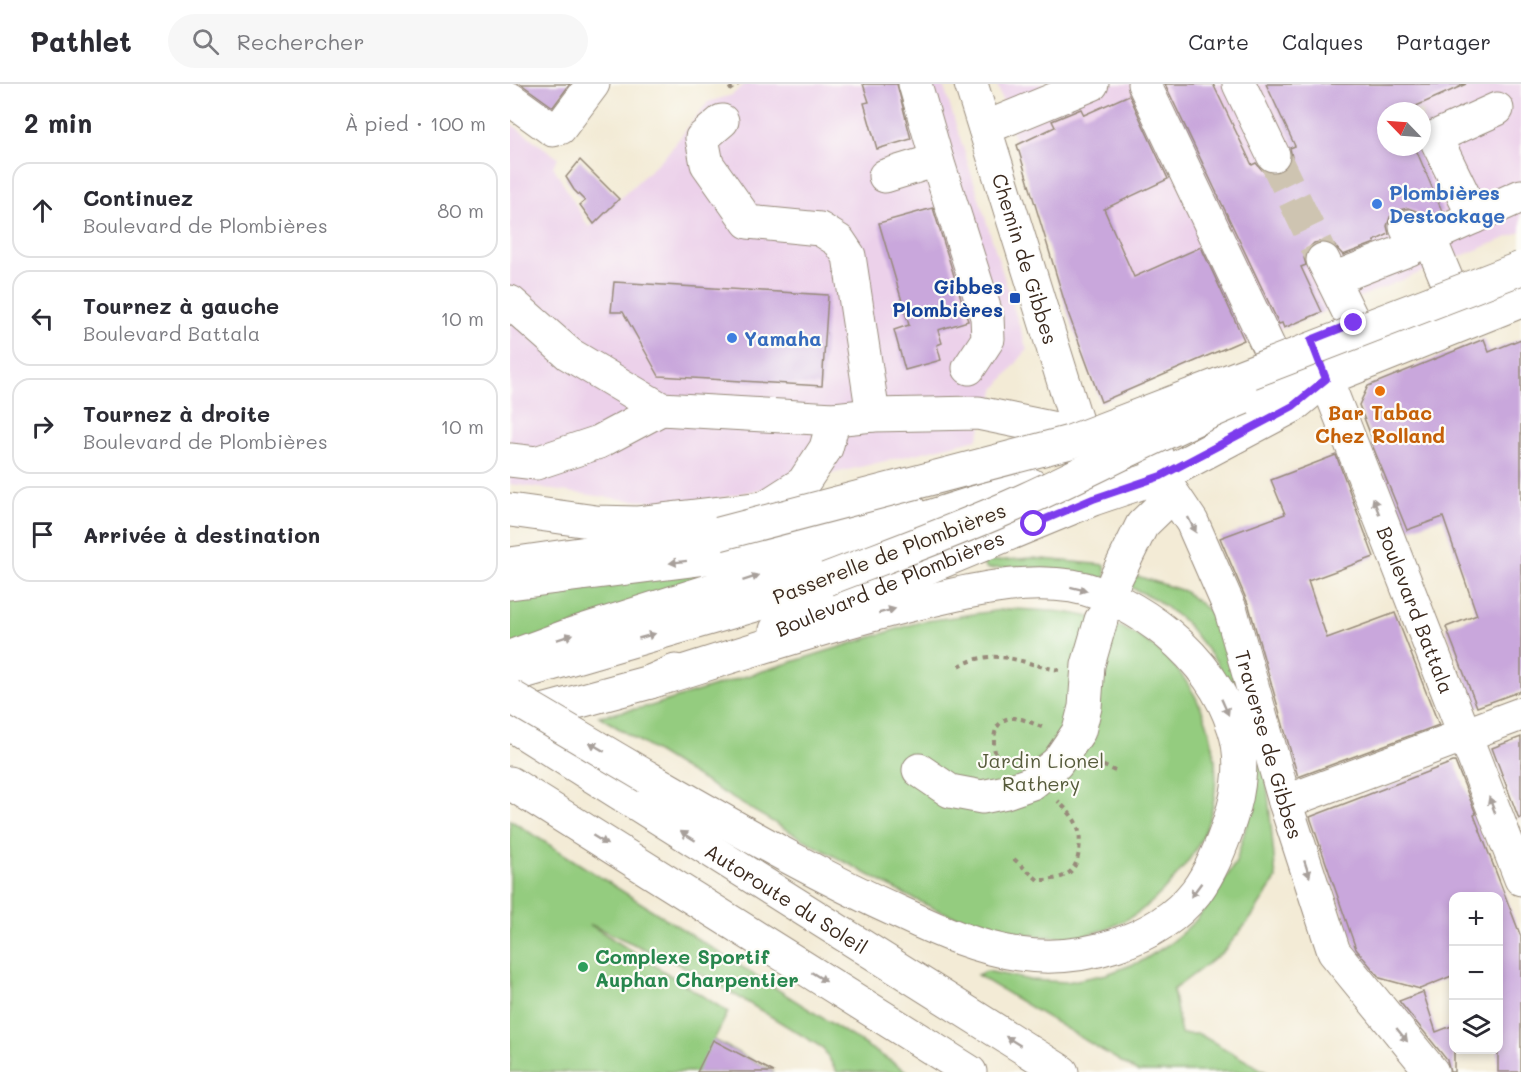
<!DOCTYPE html>
<html lang="fr">
<head>
<meta charset="utf-8">
<style>
	:root { --surface:#fff; --page:#f7f7f7; --text:#2b2b33; --muted:#7c7c81; --line:#e1e1e2 }
	body { margin:0; font-family:Mali,sans-serif; background:var(--page); color:var(--text) }
	.controls { position:absolute; right:18px; bottom:18px; display:grid; overflow:hidden; border-radius:12px; box-shadow:0 3px 9px #0003 }
	.controls button { width:54px; height:54px; display:grid; place-items:center; padding:0; border:0; border-bottom:2px solid var(--line); background:var(--surface); color:var(--text); font:30px sans-serif }
	.compass { position:absolute; left:867px; top:18px; width:54px; height:54px; border-radius:50%; background:var(--surface); box-shadow:0 3px 9px #0003; rotate:295deg }
	.stop { position:absolute; width:18px; height:18px; margin:-14px; border:4px solid #7c3aed; border-radius:50%; background:#fff }
	.stop.end { background:#7c3aed; border-color:#fff; box-shadow:0 2px 6px #0008 }
	.list { margin:0; padding:0; list-style:none }
	h2 { display:flex; justify-content:space-between; align-items:center; height:78px; margin:0; padding:0 24px; font-size:26px }
	h2 small { font-size:20px; font-weight:400; color:var(--muted) }
	.list li { display:grid; grid-template-columns:39px 1fr auto; gap:18px; align-items:center; box-sizing:border-box; height:96px; margin:0 12px 12px; padding:0 12px; border:2px solid var(--line); border-radius:18px }
	.list b { display:block; font-size:22px; white-space:nowrap }
	.list p { margin:0; font-size:20px; white-space:nowrap; color:var(--muted) }
	.list em { font-size:20px; font-style:normal; color:var(--muted) }
	.icon { flex:none; width:33px; height:33px; fill:none; stroke:currentColor; stroke-width:2; stroke-linecap:round; stroke-linejoin:round }
	.map { position:relative; flex:none; width:1011px; height:988px; overflow:hidden }
	header { display:flex; align-items:center; gap:36px; box-sizing:border-box; height:84px; padding:0 30px; background:var(--surface); border-bottom:2px solid var(--line) }
	header strong { font-size:28px }
	nav { display:flex; gap:33px; margin-inline-start:auto; font-size:21px }
	.search { width:420px; height:54px; background:var(--page); display:flex; align-items:center; gap:15px; box-sizing:border-box; padding:0 21px; border-radius:33px; color:var(--muted); font-size:22px }
	main { display:flex }
	aside { flex:1; background:var(--surface) }
	.map>svg:first-child { display:block }
	.built { fill:#ecd1ea; fill-rule:evenodd }
	.green { fill:#94cc7f; stroke:#687b4e; stroke-width:1.5 }
	.building { fill:#c9a7dc }
	.lines { fill:none; stroke-linecap:round; stroke-linejoin:round }
	.minor-tunnel { stroke:#cec4b1; stroke-width:33; stroke-dasharray:33 16; stroke-linecap:butt }
	.minor-casing { stroke:#978a7a; stroke-width:35 }
	.major-casing { stroke:#978a7a; stroke-width:35 }
	.highway-casing { stroke:#978a7a; stroke-width:35 }
	.path { stroke:#978a7a; stroke-width:4; stroke-dasharray:4.5 4.5; stroke-linecap:butt }
	.minor { stroke:#fff; stroke-width:33 }
	.major { stroke:#fff; stroke-width:33 }
	.highway { stroke:#fff; stroke-width:33 }
	.major-bridge-casing { stroke:#978a7a; stroke-width:35; stroke-linecap:butt }
	.highway-bridge-casing { stroke:#978a7a; stroke-width:35; stroke-linecap:butt }
	.major-bridge { stroke:#fff; stroke-width:33 }
	.highway-bridge { stroke:#fff; stroke-width:33 }
	.oneway { fill:#a79f9a }
	.route { stroke:#7c3aed; stroke-width:8 }
	.shop-dot { fill:#3f7fe0; stroke:#fdfcf7; stroke-width:2 }
	.transit-dot { fill:#1a4fb4; stroke:#fdfcf7; stroke-width:2 }
	.food-dot { fill:#e8710a; stroke:#fdfcf7; stroke-width:2 }
	.leisure-dot { fill:#2e9e5b; stroke:#fdfcf7; stroke-width:2 }
	.labels { text-anchor:middle; dominant-baseline:central; stroke-width:4.5; stroke-linejoin:round; paint-order:stroke }
	.shop-label { font-size:20px; font-weight:bold; fill:#366cbe; stroke:#fdfcf7; text-anchor:start }
	.street-label { font-size:20px; fill:#3b2a1e; stroke:#fdfcf7 }
	.transit-label { font-size:20px; font-weight:bold; fill:#164399; stroke:#fdfcf7; text-anchor:end }
	.food-label { font-size:20px; font-weight:bold; fill:#c56008; stroke:#fdfcf7 }
	.park-label { font-size:20px; fill:#565b3b; stroke:#fdfcf7 }
	.leisure-label { font-size:20px; font-weight:bold; fill:#27864d; stroke:#fdfcf7; text-anchor:start }
</style>
</head>
<body>
<header>
<strong>Pathlet</strong>
<div class="search"><svg class="icon" aria-label="search" viewBox="0 0 24 24"><circle cx="10" cy="10" r="6"/><path d="M15 15l6 6"/></svg>Rechercher</div>
<nav><a>Carte</a><a>Calques</a><a>Partager</a></nav>
</header>
<main>
<aside>
<h2>2 min<small>À pied · 100 m</small></h2>
<ul class="list">
<li><svg class="icon" aria-label="ahead" viewBox="0 0 24 24"><path d="M12 20V5M6 11l6-6 6 6"/></svg><div><b>Continuez</b><p>Boulevard de Plombières</p></div><em>80 m</em></li>
<li><svg class="icon" aria-label="left" viewBox="0 0 24 24"><path d="M17 20v-9H6M10 6l-5 5 5 5"/></svg><div><b>Tournez à gauche</b><p>Boulevard Battala</p></div><em>10 m</em></li>
<li><svg class="icon" aria-label="right" viewBox="0 0 24 24"><path d="M7 20v-9h11M14 6l5 5-5 5"/></svg><div><b>Tournez à droite</b><p>Boulevard de Plombières</p></div><em>10 m</em></li>
<li><svg class="icon" aria-label="arrive" viewBox="0 0 24 24"><path d="M6 21V4h12l-3 4 3 4H6"/></svg><div><b>Arrivée à destination</b></div></li>
</ul>
</aside>
<div class="map">
<svg width="1011" height="988" viewBox="0 0 1011 988">
	<rect width="100%" height="100%" fill="#fdfcf7"/>
	<filter id="ink" filterUnits="userSpaceOnUse"><feTurbulence type="fractalNoise" baseFrequency=".0167" numOctaves="2"/><feDisplacementMap in="SourceGraphic" scale="12" xChannelSelector="R" yChannelSelector="G"/><feConvolveMatrix kernelMatrix="1 2 1 2 8 2 1 2 1" color-interpolation-filters="sRGB"/></filter>
	<filter id="wash" filterUnits="userSpaceOnUse"><feTurbulence type="fractalNoise" baseFrequency=".008" numOctaves="4" result="noise"/><feDisplacementMap in="SourceGraphic" scale="24" xChannelSelector="R" yChannelSelector="G"/><feGaussianBlur stdDeviation="1.35" result="paint"/><feColorMatrix in="noise" values="0 0 0 0 0 0 0 0 0 0 0 0 0 0 0 0 0 1.4 0 .05"/><feComposite in="paint" operator="in"/></filter>
	<g filter="url(#wash)">
		<rect width="100%" height="100%" fill="#f3ebd6"/>
		<g class="built">
			<path d="M235 0H433L517 266 486 304 467 355 325 389 210 414 166 419 117 416 0 400V39L48 74 43 82 79 144 157 70 198 18 222 11Z"/>
			<path d="M487 0H1011V148L713 268 712 266 591 318 561 236ZM876 27H912V63H876Z"/>
		</g>
		<g class="green">
			<path d="M522 474 595 481 596 495C557 487 518 480 478 485L470 478Z"/>
			<path d="M211 485 0 565V514Z"/>
			<path d="M627 492 674 507 713 538 756 688 766 795 741 834 713 868 663 906 671 950H689L756 988H628L467 891 477 887 520 896 557 898 597 890 632 877 662 858 686 836 704 813 726 778 742 721 744 688 707 578 675 538 645 515 616 501Z"/>
			<path d="M498 525C543 526 589 528 628 552 692 589 724 678 695 747 686 770 669 790 652 808 625 837 583 856 542 853 504 851 462 840 428 826 397 813 367 795 337 779 252 734 171 684 89 632L141 622 410 538Z"/>
			<path d="M0 736 398 988H327L313 964 192 891 79 840 218 928 204 956 264 988H0Z"/>
		</g>
		<g id="blocks">
			<g class="building">
				<path d="M11 0H60L43 23Z"/>
				<path d="M353 0H387L401 55 367 65 354 19 359 18Z"/>
				<path d="M655 0H703L742 81 746 79 753 87 762 90 771 88 778 82 782 73 780 64 785 62 756 0H956L895 27H876V63H905L932 127 913 135 906 127 898 124 889 126 880 133 877 142 879 150 864 157 865 159 833 171 823 160 814 157 804 159 797 166 794 174 796 181 791 183 812 228 774 244 772 239 769 240Z"/>
				<path d="M619 11 658 95 594 125 624 193 691 163 734 256 591 318 557 226 507 61 545 43 542 37 571 25 574 31Z"/>
				<path d="M70 76 109 115 84 140 70 121 75 117 64 106 56 93Z"/>
				<path d="M423 124 458 237 428 246 432 259 427 261 431 276 395 286 384 246 399 241 369 139Z"/>
				<path d="M104 198 318 211 312 302 149 292 113 228H101Z"/>
				<path d="M974 255 979 268 1011 255V607L967 623 936 543 967 531 933 433 897 446 861 358 863 357 849 321 858 302Z"/>
				<path d="M826 371 864 473 798 497 817 554 885 529 929 641 788 693 739 522 710 454 775 430 761 396Z"/>
				<path d="M1011 653V734L1009 735 982 664Z"/>
				<path d="M943 678H945L966 730 964 731 1011 853V988H988V813H944V891L910 905 870 894 846 865 800 733Z"/>
				<path d="M913 908 926 948 944 941V988H940L937 976 889 917Z"/>
				<path d="M203 956 264 988H187Z"/>
			</g>
		</g>
	</g>
	<g filter="url(#ink)">
		<use href="#blocks" fill-opacity="0" stroke="#978a7a" stroke-width="1.5"/>
		<g class="lines">
			<path class="minor-tunnel" d="M763 71 813 175"/>
			<g class="minor-casing">
				<g id="minor">
					<path d="M405 0 427 76"/>
					<path id="s1" d="M461 0 570 350"/>
					<path d="M634 0 763 272"/>
					<path d="M729 0 763 71"/>
					<path d="M0 15 43 46 50 44 83 0"/>
					<path d="M212 37 192 54 197 80 238 138 310 145 329 157 339 172 363 331"/>
					<path d="M475 44 582 0"/>
					<path d="M375 92 427 76 477 233 478 255 459 284"/>
					<path d="M964 133 925 53 987 25"/>
					<path d="M813 176 844 239"/>
					<path d="M823 195 900 165 902 156 896 143"/>
					<path d="M939 201 919 153 1011 112"/>
					<path d="M0 218 59 270 151 325 324 335 363 331 468 329 570 350 590 352"/>
					<path id="s2" d="M809 277 1011 795"/>
					<path id="s3" d="M646 370 651 392 682 438 721 527 775 718 824 868 922 988"/>
					<path d="M0 376 26 379 89 358 151 325"/>
					<path d="M254 424 293 399 316 364 324 335"/>
					<path d="M605 496 632 441 663 411"/>
					<path d="M0 499 213 472 278 458 399 425"/>
					<path id="s4" d="M266 546 583 415 651 392 783 322 816 295 1011 217"/>
					<path d="M7 634 140 598 165 587"/>
					<path d="M409 686 440 707 472 713 496 708 522 699 547 679 569 647 575 623 578 581 591 536"/>
					<path d="M775 718 1011 630"/>
				</g>
			</g>
			<g class="major-casing">
				<g id="major">
					<path d="M0 480 209 450"/>
					<path d="M0 592 249 520 317 495"/>
				</g>
			</g>
			<g class="highway-casing">
				<g id="highway">
					<path d="M705 336 816 295"/>
					<path d="M0 426 86 438 128 439 254 424 277 418"/>
					<path d="M0 573 63 550 287 479 381 445 521 401"/>
					<path id="s5" d="M0 640 552 988"/>
					<path d="M137 693C221 741 304 790 393 830 429 847 468 864 509 870 569 879 647 858 686 808 702 786 712 761 720 736 730 707 734 673 724 644 712 606 688 575 658 550 631 528 596 508 562 502 509 494 454 508 404 520 315 542 227 571 140 598"/>
					<path d="M0 699 460 988"/>
				</g>
			</g>
			<g class="path">
				<path d="M219 6 228 0"/>
				<path d="M449 582C489 562 510 580 549 586"/>
				<path d="M488 678C480 659 482 628 511 635 519 637 526 641 534 644"/>
				<path d="M585 678 605 687"/>
				<path d="M504 775 528 796C538 796 552 795 560 788 569 780 571 760 569 748 567 736 557 726 548 717"/>
			</g>
			<use href="#minor" class="minor"/>
			<use href="#major" class="major"/>
			<use href="#highway" class="highway"/>
			<g class="major-bridge-casing">
				<g id="major-bridge">
					<path d="M209 450 560 358 1011 184"/>
					<path d="M317 495C384 469 452 445 517 415 589 382 659 344 733 314"/>
				</g>
			</g>
			<g class="highway-bridge-casing">
				<path id="highway-bridge" d="M0 612 137 693"/>
			</g>
			<use href="#major-bridge" class="major-bridge"/>
			<use href="#highway-bridge" class="highway-bridge"/>
		</g>
		<defs><path id="oneway-solid" d="M-6-.8H1V-3.2L6.5 0L1 3.2V.8H-6Z" transform="scale(1.5)"/></defs>
		<g class="oneway">
			<use href="#oneway-solid" transform="translate(866 422) rotate(-111)"/>
			<use href="#oneway-solid" transform="translate(682 441) rotate(63)"/>
			<use href="#oneway-solid" transform="translate(168 478) rotate(173)"/>
			<use href="#oneway-solid" transform="translate(241 494) rotate(-18)"/>
			<use href="#oneway-solid" transform="translate(569 505) rotate(14)"/>
			<use href="#oneway-solid" transform="translate(377 527) rotate(-15)"/>
			<use href="#oneway-solid" transform="translate(137 552) rotate(-16)"/>
			<use href="#oneway-solid" transform="translate(55 553) rotate(-19)"/>
			<use href="#oneway-solid" transform="translate(715 623) rotate(66)"/>
			<use href="#oneway-solid" transform="translate(87 663) rotate(-149)"/>
			<use href="#oneway-solid" transform="translate(982 721) rotate(-111)"/>
			<use href="#oneway-solid" transform="translate(178 752) rotate(-148)"/>
			<use href="#oneway-solid" transform="translate(90 756) rotate(32)"/>
			<use href="#oneway-solid" transform="translate(797 785) rotate(72)"/>
			<use href="#oneway-solid" transform="translate(686 806) rotate(127)"/>
			<use href="#oneway-solid" transform="translate(309 893) rotate(32)"/>
			<use href="#oneway-solid" transform="translate(892 951) rotate(51)"/>
			<use href="#oneway-solid" transform="translate(503 957) rotate(-148)"/>
		</g>
	</g>
	<g class="lines" filter="url(#ink)">
		<path class="route" d="M524 440 583 415 651 392 783 322 816 295 801 256 844 239"/>
	</g>
	<g class="shop-dot">
		<circle cx="867" cy="120" r="6"/>
		<circle cx="222" cy="254" r="6"/>
	</g>
	<rect class="transit-dot" x="499" y="208" width="12" height="12" rx="3"/>
	<circle class="food-dot" cx="870" cy="307" r="6"/>
	<circle class="leisure-dot" cx="73" cy="883" r="6"/>
	<g class="labels">
		<g class="shop-label">
			<text x="879" y="108">Plombières<tspan x="879" dy="23">Destockage</tspan></text>
			<text x="234" y="254">Yamaha</text>
		</g>
		<g class="street-label">
			<text stroke="none"><textPath href="#s1" startOffset="183">Chemin de Gibbes</textPath></text>
			<text transform="translate(379 469) rotate(-21)">Passerelle de Plombières</text>
			<text stroke="none"><textPath href="#s4" startOffset="123">Boulevard de Plombières</textPath></text>
			<text stroke="none"><textPath href="#s2" startOffset="267">Boulevard Battala</textPath></text>
			<text stroke="none"><textPath href="#s3" startOffset="314">Traverse de Gibbes</textPath></text>
			<text stroke="none"><textPath href="#s5" startOffset="327">Autoroute du Soleil</textPath></text>
		</g>
		<g class="transit-label">
			<text x="493" y="202">Gibbes<tspan x="493" dy="23">Plombières</tspan></text>
		</g>
		<g class="food-label">
			<text x="870" y="328">Bar Tabac<tspan x="870" dy="23">Chez Rolland</tspan></text>
		</g>
		<g class="park-label">
			<text x="531" y="676">Jardin Lionel<tspan x="531" dy="23">Rathery</tspan></text>
		</g>
		<g class="leisure-label">
			<text x="85" y="872">Complexe Sportif<tspan x="85" dy="23">Auphan Charpentier</tspan></text>
		</g>
	</g>
</svg>
<div class="controls">
<button>+</button>
<button>−</button>
<button><svg class="icon" aria-label="layers" viewBox="0 0 24 24"><path d="M12 4l9 5-9 5-9-5zM3 14l9 5 9-5"/></svg></button>
</div>
<svg class="compass" viewBox="-18 -18 36 36"><path d="M0-13l5 13h-10z" fill="#e53935"/><path d="M0 13l5-13h-10z" fill="#7c7c81"/></svg>
<div class="stop" style="left:524px;top:440px"></div>
<div class="stop end" style="left:844px;top:239px"></div>
</div>
</main>
</body>
</html>
